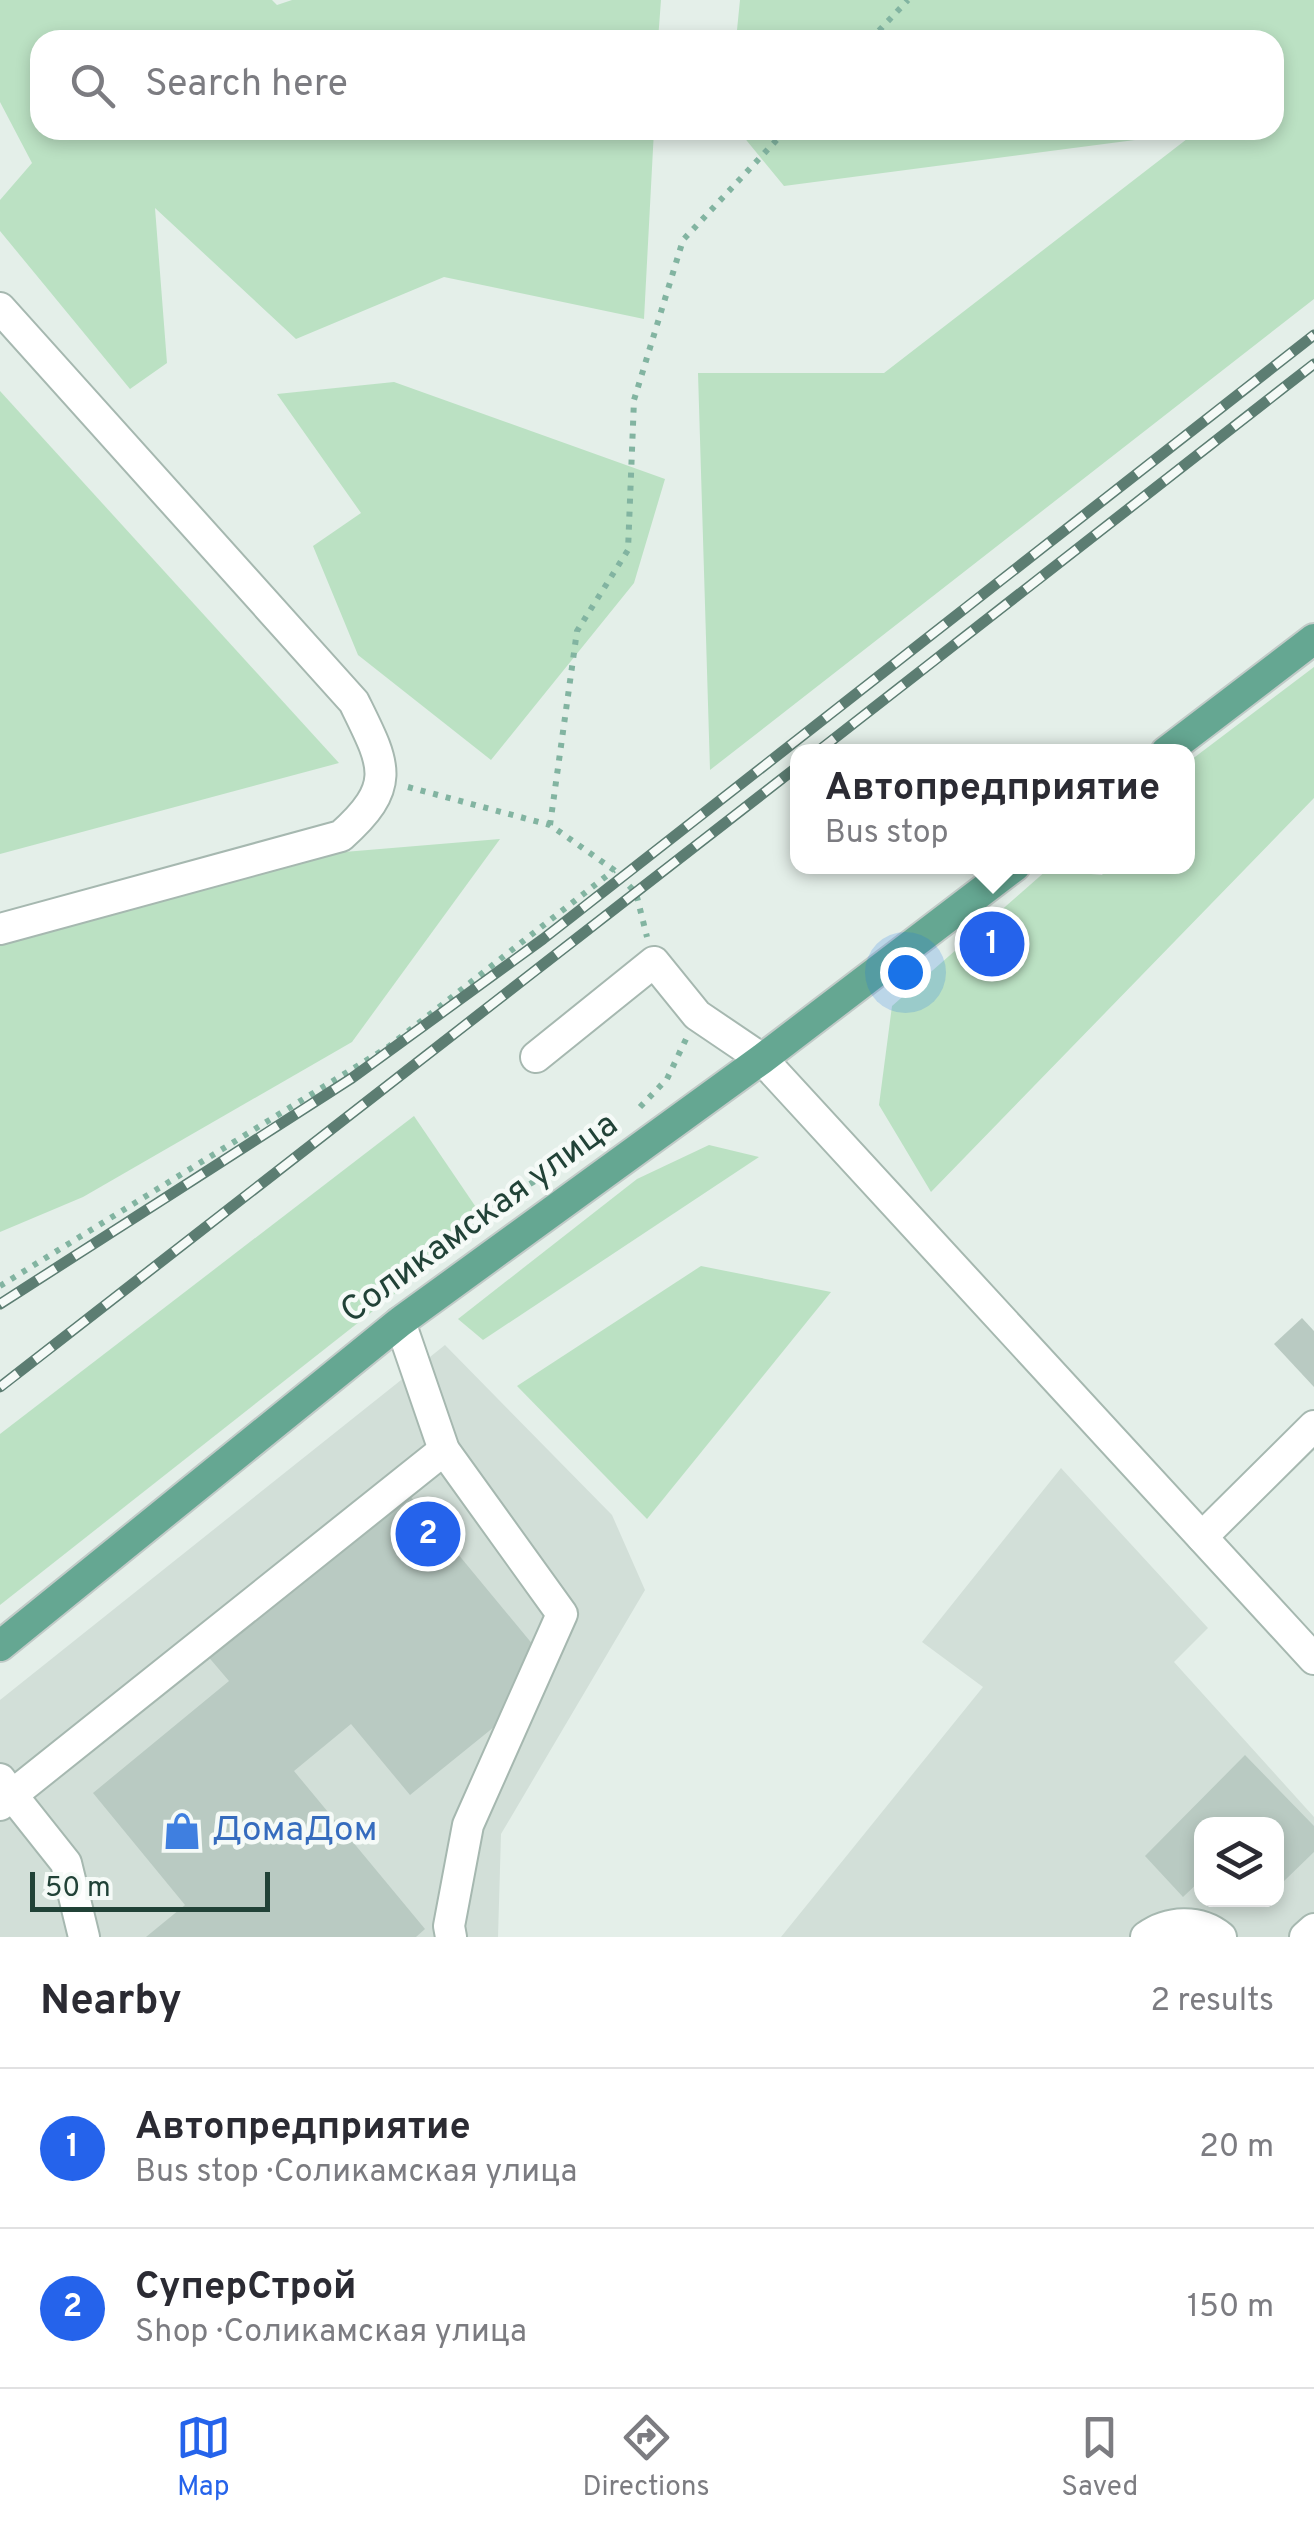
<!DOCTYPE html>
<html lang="en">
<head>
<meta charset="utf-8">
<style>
	:root { --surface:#fff; --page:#f7f7f7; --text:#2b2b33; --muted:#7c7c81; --line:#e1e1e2; --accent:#2563eb }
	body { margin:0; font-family:Overpass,sans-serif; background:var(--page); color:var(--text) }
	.controls { position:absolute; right:30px; bottom:30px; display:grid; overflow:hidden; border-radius:20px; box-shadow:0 5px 15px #0003 }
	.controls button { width:90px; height:90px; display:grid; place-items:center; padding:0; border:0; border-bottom:2px solid var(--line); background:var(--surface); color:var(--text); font:50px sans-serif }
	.scale { position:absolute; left:30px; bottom:25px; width:240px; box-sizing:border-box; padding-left:10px; border:5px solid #214237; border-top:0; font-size:28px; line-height:35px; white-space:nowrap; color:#214237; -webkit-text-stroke:8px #f5faf7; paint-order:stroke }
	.you { position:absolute; left:905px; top:972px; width:35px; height:35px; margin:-25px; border:8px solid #fff; border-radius:50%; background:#1a73e8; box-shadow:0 0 0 15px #1a73e833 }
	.badge { display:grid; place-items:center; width:65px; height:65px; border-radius:50%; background:var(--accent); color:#fff; font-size:32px; font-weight:700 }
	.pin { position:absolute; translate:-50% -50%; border:5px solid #fff; box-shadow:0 2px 10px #0006 }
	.popup { position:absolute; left:790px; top:744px; width:405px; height:130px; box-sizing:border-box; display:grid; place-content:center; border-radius:20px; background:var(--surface); filter:drop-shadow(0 2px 8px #0005); font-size:32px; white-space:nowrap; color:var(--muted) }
	.popup b { font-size:38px; color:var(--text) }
	.popup::after { content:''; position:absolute; left:50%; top:100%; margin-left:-20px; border:20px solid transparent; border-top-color:var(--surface) }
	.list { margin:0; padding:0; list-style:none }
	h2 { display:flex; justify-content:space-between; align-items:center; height:130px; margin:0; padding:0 40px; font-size:42px }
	h2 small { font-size:32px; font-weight:400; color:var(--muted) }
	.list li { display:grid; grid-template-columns:65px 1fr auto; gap:30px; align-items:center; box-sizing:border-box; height:160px; padding:0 40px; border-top:2px solid var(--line) }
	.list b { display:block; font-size:38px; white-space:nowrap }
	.list p { margin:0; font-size:32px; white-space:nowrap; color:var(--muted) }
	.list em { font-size:32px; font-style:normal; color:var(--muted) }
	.icon { flex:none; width:55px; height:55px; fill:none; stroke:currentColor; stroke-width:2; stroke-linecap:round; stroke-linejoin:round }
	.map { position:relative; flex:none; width:1314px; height:1937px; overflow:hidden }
	.search { position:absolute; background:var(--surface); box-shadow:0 5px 15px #0003; left:30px; right:30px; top:30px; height:110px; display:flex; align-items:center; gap:25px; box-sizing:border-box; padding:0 35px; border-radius:30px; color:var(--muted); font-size:38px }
	.sheet { height:450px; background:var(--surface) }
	nav { display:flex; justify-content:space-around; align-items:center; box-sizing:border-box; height:140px; border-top:2px solid var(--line); background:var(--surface); font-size:28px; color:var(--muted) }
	nav a { display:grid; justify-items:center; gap:5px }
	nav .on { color:var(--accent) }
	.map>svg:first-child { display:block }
	.built { fill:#d2dfd8; fill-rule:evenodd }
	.green { fill:#bbe1c3 }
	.building { fill:#b9cac2 }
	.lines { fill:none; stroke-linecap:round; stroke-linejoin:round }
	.minor-casing { stroke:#a6b8b0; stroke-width:34 }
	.major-casing { stroke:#c1cac7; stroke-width:34 }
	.path { stroke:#82b4a1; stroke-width:6; stroke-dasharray:5 8; stroke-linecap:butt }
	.minor { stroke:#fff; stroke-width:30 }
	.major { stroke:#65a792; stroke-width:30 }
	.rail-casing { stroke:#5c7d72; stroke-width:11 }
	.rail { stroke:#f5faf7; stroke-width:8; stroke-dasharray:22; stroke-linecap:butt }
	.labels { text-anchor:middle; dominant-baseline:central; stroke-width:9; stroke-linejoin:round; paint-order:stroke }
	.street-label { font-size:35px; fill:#214237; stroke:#f5faf7 }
	.shop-label { font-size:35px; fill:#366cbe; stroke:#f5faf7; text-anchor:start }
</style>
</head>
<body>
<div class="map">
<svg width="1314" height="1937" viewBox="0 0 1314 1937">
	<rect width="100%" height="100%" fill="#e4efe9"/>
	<g class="built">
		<path d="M445 1345 612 1515 645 1590 501 1834 498 1937H0V1700Z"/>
		<path d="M1061 1468 1208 1628 1174 1662 1314 1817V1937H781L983 1687 922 1642ZM1202 1824H1276V1900H1202Z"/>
	</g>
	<g class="green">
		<path d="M0 0H272L277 5 292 0H661L658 40H40V130H654L644 319 444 277 296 339 155 208 167 363 130 389 0 231V200L32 163 0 102Z"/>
		<path d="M740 0H1314V299L710 770 698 373H884L1196 132 784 186 738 130H1274V40H736Z"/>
		<path d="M394 382 665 479 634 583 491 760 358 655 313 546 361 513 277 394Z"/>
		<path d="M0 391 339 763 0 854Z"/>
		<path d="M1314 667V798L931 1192 879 1105 892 1006 1047 870 1102 875 1109 867 1187 866V763Z"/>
		<path d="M500 839 352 1042 83 1197 0 1232V943L320 854Z"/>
		<path d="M414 1116 486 1222 0 1605V1434Z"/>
		<path d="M709 1145 759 1157 483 1340 458 1319 637 1179Z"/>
		<path d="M701 1266 831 1292 647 1519 517 1386Z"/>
	</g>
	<g class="building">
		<path d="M1302 1318 1314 1331V1387L1274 1344Z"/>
		<path d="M405 1490 534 1646 494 1727 410 1795 351 1724 294 1771 425 1929 416 1937H146L185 1905 93 1793 229 1681 206 1654Z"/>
		<path d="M1245 1755 1314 1826V1852L1283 1882 1276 1875V1824H1202V1879L1183 1897 1145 1856Z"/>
	</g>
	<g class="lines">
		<g class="minor-casing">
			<g id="minor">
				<path d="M0 308 354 702C385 765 398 785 341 836L0 929"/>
				<path d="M536 1057 654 962 697 1015 762 1059 1314 1659"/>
				<path d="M400 1322 444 1450 562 1614 468 1825 449 1926 451 1937"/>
				<path d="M1202 1537 1314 1426"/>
				<path d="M0 1779 12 1795 444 1450"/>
				<path d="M0 1805 12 1795 66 1863 84 1937"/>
				<path d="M1146 1937C1168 1921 1199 1919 1221 1937"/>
				<path d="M1305 1937 1314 1929"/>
			</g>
		</g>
		<g class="major-casing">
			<g id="major">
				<path d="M1166 752 1314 639"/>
				<path d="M0 1646 400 1322 762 1059 1015 866"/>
			</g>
		</g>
		<g class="path">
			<path d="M870 40 908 0"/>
			<path d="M408 787 550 825 614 870 636 893 647 937"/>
			<path d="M550 825 577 631 628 550 634 400 683 240 786 130"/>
			<path d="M640 1107 667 1079 686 1039"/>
			<path d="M530 1184 550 1172"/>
			<path d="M0 1286 388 1047 614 870"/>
		</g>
		<use href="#minor" class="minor"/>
		<use href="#major" class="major"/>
		<g class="rail-casing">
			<g id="rail">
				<path d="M817 752 1314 364"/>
				<path d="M0 1304 352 1078 543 939 1314 335"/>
				<path d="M0 1387 797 767"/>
			</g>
		</g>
		<use href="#rail" class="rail"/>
	</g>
	<defs>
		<g id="shop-bare" transform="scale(3)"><path d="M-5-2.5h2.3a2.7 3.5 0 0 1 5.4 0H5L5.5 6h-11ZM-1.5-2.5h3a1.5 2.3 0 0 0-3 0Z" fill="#3f7fe0" stroke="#f5faf7" stroke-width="2.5" paint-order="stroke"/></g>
	</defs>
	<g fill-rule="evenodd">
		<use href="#shop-bare" x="182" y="1831"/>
	</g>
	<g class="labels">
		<g class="street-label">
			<text transform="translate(480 1219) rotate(-36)">Соликамская улица</text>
		</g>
		<g class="shop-label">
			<text x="212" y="1831">ДомаДом</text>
		</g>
	</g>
</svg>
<div class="controls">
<button><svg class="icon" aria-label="layers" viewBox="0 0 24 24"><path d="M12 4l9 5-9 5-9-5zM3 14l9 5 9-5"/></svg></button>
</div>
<div class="scale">50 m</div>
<div class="you"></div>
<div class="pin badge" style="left:992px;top:944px">1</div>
<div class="popup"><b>Автопредприятие</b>Bus stop</div>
<div class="pin badge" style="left:428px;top:1534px">2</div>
<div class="search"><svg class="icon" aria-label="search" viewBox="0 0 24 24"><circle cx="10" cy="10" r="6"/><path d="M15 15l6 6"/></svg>Search here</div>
</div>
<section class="sheet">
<h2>Nearby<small>2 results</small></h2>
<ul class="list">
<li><span class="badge">1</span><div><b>Автопредприятие</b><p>Bus stop · Соликамская улица</p></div><em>20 m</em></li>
<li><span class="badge">2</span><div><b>СуперСтрой</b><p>Shop · Соликамская улица</p></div><em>150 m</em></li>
</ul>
</section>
<nav>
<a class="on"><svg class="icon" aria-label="map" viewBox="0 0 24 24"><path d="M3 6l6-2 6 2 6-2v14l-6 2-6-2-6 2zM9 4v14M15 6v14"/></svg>Map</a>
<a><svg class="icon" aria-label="directions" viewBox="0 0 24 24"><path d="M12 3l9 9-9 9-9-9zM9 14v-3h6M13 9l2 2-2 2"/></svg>Directions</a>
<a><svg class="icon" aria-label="saved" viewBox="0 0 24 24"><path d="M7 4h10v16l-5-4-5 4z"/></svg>Saved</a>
</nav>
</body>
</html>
